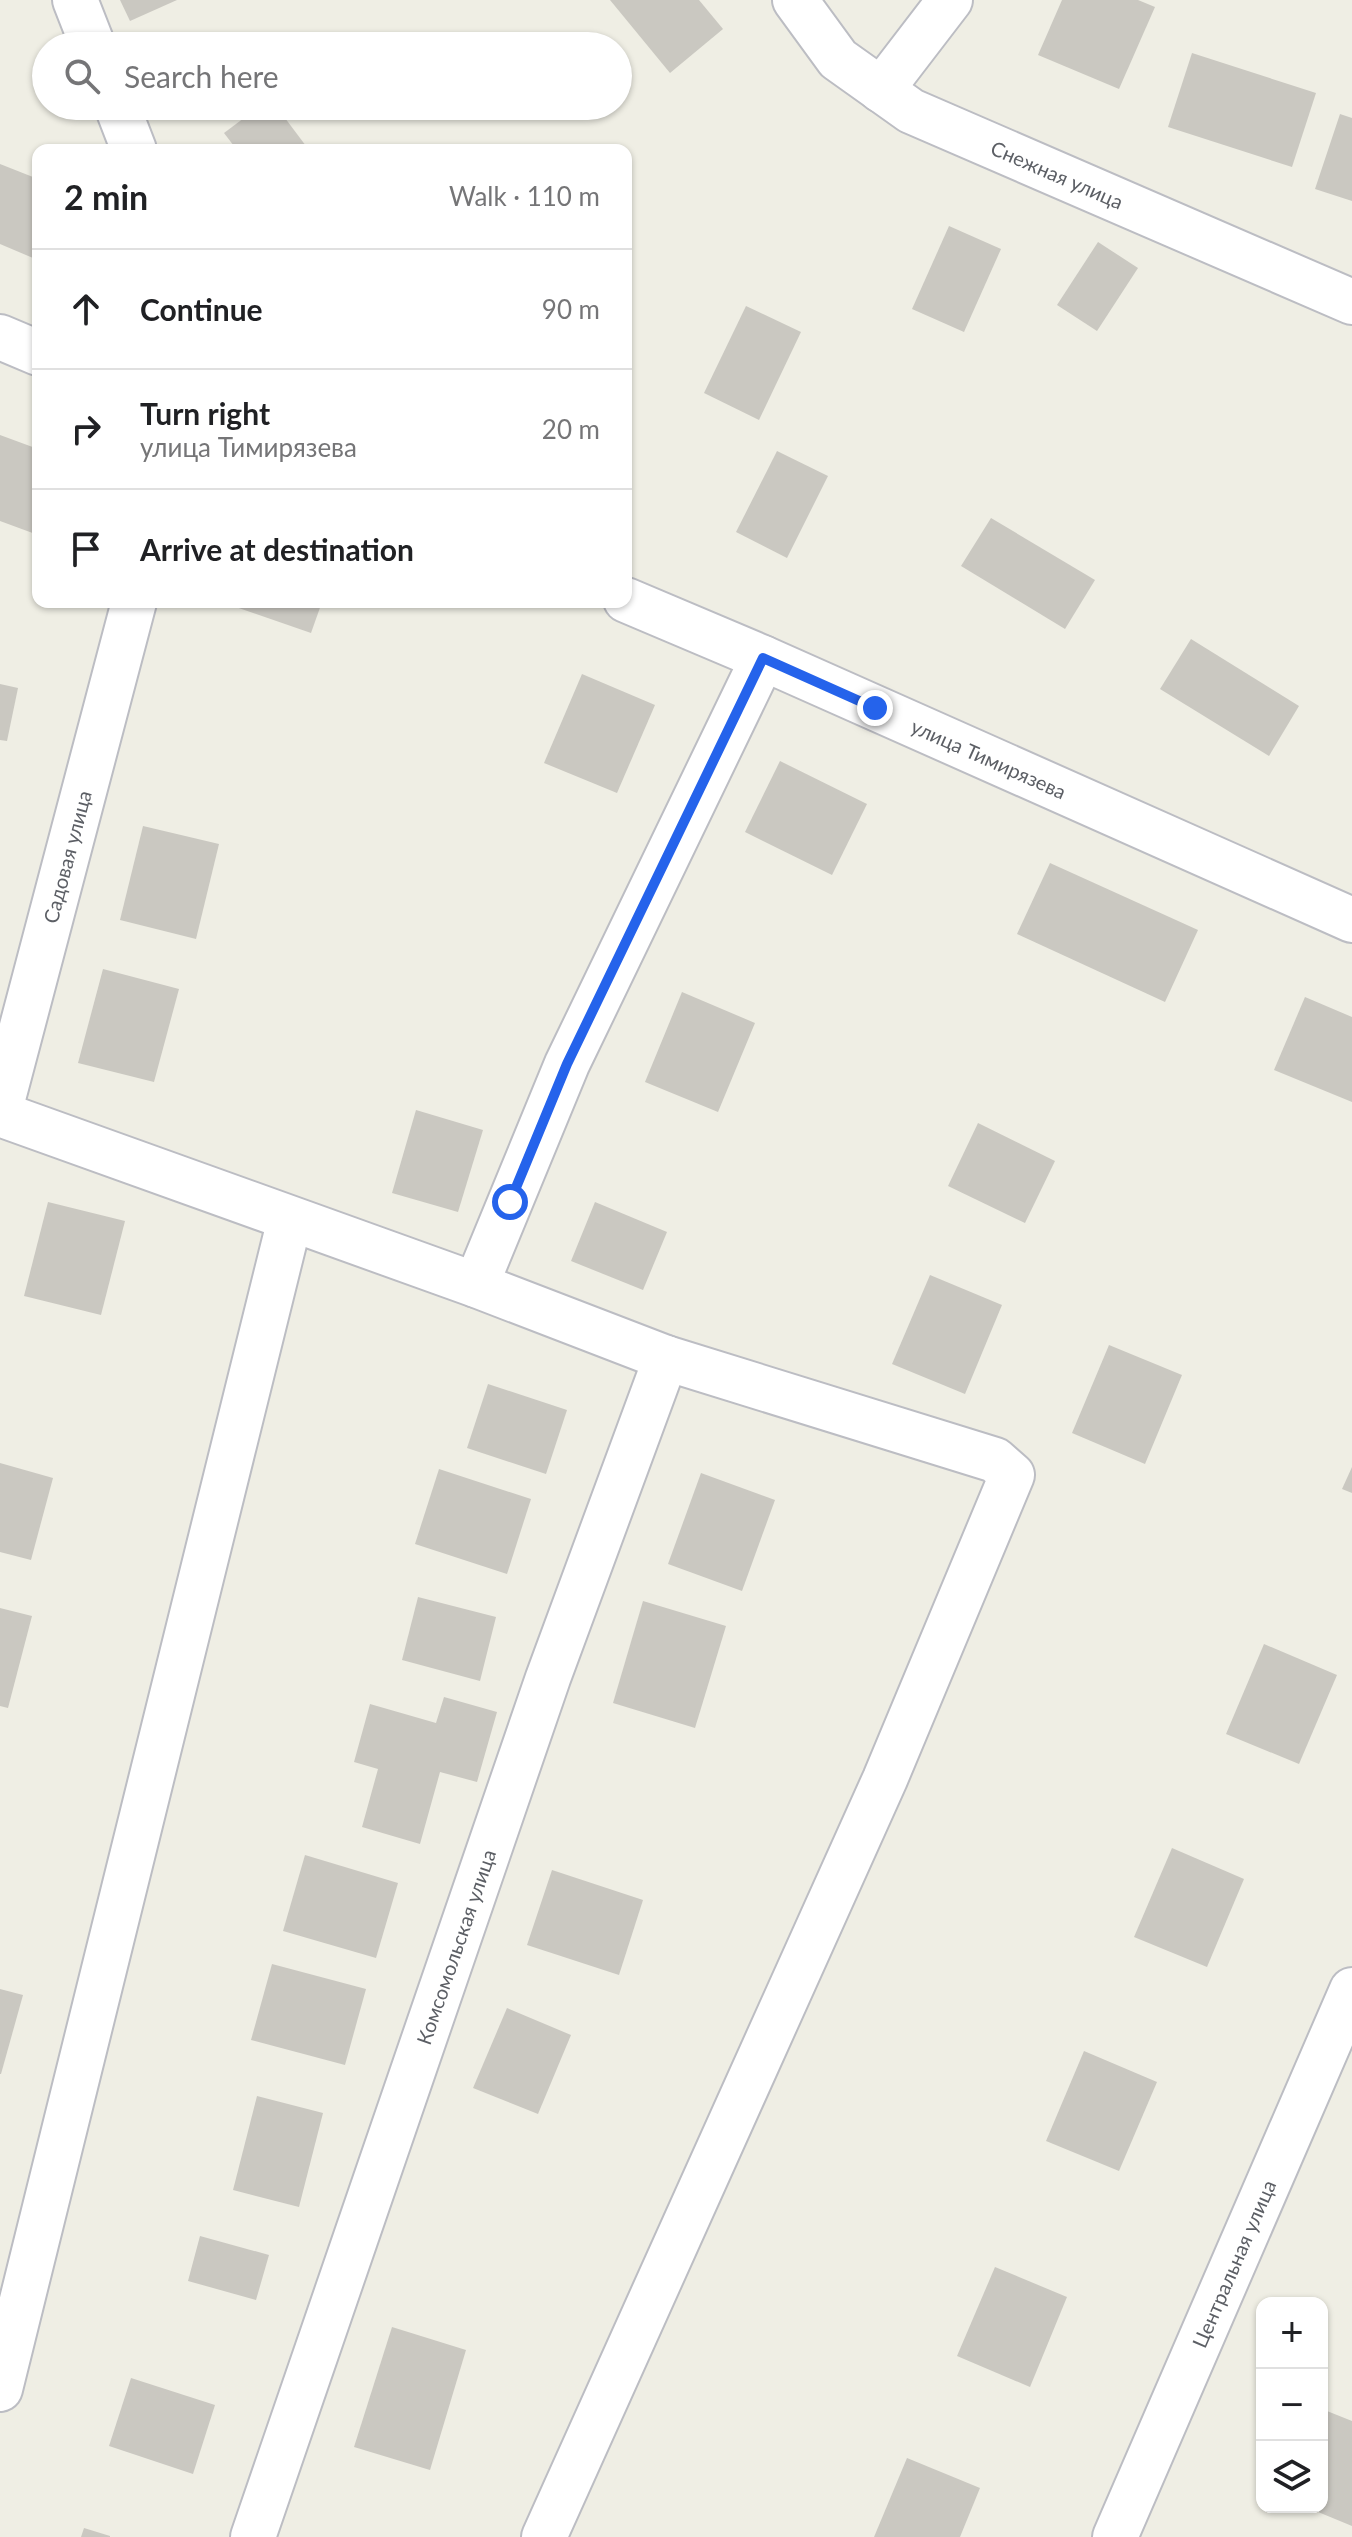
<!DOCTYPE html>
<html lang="en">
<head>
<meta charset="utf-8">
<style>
	:root { --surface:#fff; --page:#f2f2f2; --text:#202124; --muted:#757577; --line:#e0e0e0 }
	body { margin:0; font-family:Lato,sans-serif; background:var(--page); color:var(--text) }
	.controls { position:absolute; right:24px; bottom:24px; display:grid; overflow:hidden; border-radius:16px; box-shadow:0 2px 6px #0004 }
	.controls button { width:72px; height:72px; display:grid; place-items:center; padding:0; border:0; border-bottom:2px solid var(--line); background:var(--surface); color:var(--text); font:40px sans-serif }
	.stop { position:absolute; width:24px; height:24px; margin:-18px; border:6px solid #2563eb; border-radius:50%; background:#fff }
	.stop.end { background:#2563eb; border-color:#fff; box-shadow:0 2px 8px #0008 }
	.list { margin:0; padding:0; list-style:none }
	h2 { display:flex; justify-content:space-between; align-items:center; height:104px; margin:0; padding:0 32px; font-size:34px }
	h2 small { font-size:26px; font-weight:400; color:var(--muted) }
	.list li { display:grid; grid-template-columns:52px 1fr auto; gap:24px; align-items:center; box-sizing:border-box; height:120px; padding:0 32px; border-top:2px solid var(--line) }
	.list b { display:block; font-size:30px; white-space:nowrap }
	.list p { margin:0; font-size:26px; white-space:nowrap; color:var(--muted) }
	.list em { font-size:26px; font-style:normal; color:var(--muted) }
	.icon { flex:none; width:44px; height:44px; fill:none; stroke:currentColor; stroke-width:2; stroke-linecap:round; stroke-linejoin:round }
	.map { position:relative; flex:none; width:1352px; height:2537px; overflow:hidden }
	.search { position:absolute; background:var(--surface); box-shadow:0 2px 6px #0004; left:32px; top:32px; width:600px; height:88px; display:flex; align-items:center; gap:20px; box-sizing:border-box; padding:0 28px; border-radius:44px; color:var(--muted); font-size:30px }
	.panel { position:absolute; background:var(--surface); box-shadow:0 2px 6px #0004; left:32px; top:144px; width:600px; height:464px; border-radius:16px }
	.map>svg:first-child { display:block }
	.building { fill:#cac8c1 }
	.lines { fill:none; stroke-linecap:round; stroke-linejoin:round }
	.minor-casing { stroke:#bcbdc3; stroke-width:48 }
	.minor { stroke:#fff; stroke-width:44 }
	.route { stroke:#2563eb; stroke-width:10 }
	.labels { text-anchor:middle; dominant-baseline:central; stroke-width:6; stroke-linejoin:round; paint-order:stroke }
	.street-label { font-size:20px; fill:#5c5f65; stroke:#fff }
</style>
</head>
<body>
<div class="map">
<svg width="1352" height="2537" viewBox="0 0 1352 2537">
	<rect width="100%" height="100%" fill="#efeee4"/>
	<g class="building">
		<path d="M120 0H177L130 21Z"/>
		<path d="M610 0H699L723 29 670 73Z"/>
		<path d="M1062 0H1138L1155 7 1119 89 1038 55Z"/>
		<path d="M1192 53 1316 93 1292 167 1168 127Z"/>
		<path d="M260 106H276L309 150H237L224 133Z"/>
		<path d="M1340 114 1352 118V201L1315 189Z"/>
		<path d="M0 164 38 179V244L33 258 0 244Z"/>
		<path d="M949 226 1001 249 964 332 912 309Z"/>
		<path d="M1098 242 1138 268 1097 331 1057 305Z"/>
		<path d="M746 306 801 332 759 420 704 393Z"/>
		<path d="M0 435 38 449V535L0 521Z"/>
		<path d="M777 451 828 476 787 558 736 532Z"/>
		<path d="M991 518 1095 580 1065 629 961 566Z"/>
		<path d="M234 602H322L311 633 233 606Z"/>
		<path d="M1191 639 1299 706 1269 756 1160 689Z"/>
		<path d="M582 674 655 705 617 793 544 763Z"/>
		<path d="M0 684 18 688 7 741 0 740Z"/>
		<path d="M780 761 867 804 832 875 745 832Z"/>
		<path d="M143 826 219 844 196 939 120 920Z"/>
		<path d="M1050 863 1198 930 1165 1002 1017 934Z"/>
		<path d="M103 969 179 989 154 1082 78 1063Z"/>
		<path d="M682 992 755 1023 718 1112 645 1082Z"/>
		<path d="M1305 997 1352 1017V1102L1274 1070Z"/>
		<path d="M416 1110 483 1130 458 1212 392 1193Z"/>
		<path d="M978 1123 1055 1161 1025 1223 948 1186Z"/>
		<path d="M48 1202 125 1221 101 1315 24 1296Z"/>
		<path d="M595 1202 667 1232 643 1290 571 1261Z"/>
		<path d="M930 1275 1002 1305 965 1394 892 1364Z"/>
		<path d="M1109 1345 1182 1375 1145 1464 1072 1433Z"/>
		<path d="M488 1384 567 1410 546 1474 467 1448Z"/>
		<path d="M0 1463 53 1478 31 1560 0 1552Z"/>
		<path d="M1352 1467V1493L1342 1489Z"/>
		<path d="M439 1469 531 1499 507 1574 415 1544Z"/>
		<path d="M701 1473 775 1500 742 1591 668 1564Z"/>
		<path d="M418 1597 496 1617 480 1681 402 1660Z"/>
		<path d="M643 1601 726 1626 695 1728 613 1703Z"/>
		<path d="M0 1608 32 1616 8 1708 0 1706Z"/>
		<path d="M1264 1644 1337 1675 1299 1764 1226 1734Z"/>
		<path d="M444 1697 497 1712 477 1782 440 1772 420 1844 362 1827 378 1769 354 1762 370 1704 436 1723Z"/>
		<path d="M1172 1848 1244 1879 1207 1967 1134 1937Z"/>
		<path d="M305 1855 398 1883 376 1958 283 1931Z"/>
		<path d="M552 1870 643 1900 619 1975 527 1945Z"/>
		<path d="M272 1964 366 1989 345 2065 251 2040Z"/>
		<path d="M0 1989 23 1995 1 2074H0Z"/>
		<path d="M507 2008 571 2035 538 2114 473 2088Z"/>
		<path d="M1084 2051 1157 2082 1119 2171 1046 2141Z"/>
		<path d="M257 2096 323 2113 299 2207 233 2190Z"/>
		<path d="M200 2236 269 2255 256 2300 188 2281Z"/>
		<path d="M995 2267 1067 2297 1030 2387 957 2356Z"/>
		<path d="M392 2327 466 2350 430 2470 354 2447Z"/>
		<path d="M131 2378 215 2405 193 2474 109 2446Z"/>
		<path d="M1322 2409 1352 2421V2526L1306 2507H1322Z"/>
		<path d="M907 2458 980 2488 960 2537H874Z"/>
		<path d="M84 2528 110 2536V2537H81Z"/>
	</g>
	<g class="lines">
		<g class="minor-casing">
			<g id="minor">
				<path d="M75 0 93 46"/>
				<path id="s1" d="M795 0 838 59 911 111 1352 302"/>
				<path d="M881 90 950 0"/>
				<path d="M117 106 134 150"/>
				<path d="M0 337 38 353"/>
				<path id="s2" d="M626 600 763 658 1352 920"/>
				<path id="s3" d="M0 1110 134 602"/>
				<path d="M0 1114 476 1285 666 1358 995 1460 1012 1475 885 1779 544 2537"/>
				<path d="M476 1285 567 1064 763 658"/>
				<path d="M0 2389 290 1219"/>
				<path id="s4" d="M253 2537 548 1678 666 1358"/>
				<path id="s5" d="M1115 2537 1352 1990"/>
			</g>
		</g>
		<use href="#minor" class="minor"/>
	</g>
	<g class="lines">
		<path class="route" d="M510 1202 567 1064 763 658 875 708"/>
	</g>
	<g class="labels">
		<g class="street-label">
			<text stroke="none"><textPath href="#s1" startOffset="322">Снежная улица</textPath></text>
			<text stroke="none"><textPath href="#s2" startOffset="396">улица Тимирязева</textPath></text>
			<text stroke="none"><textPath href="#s3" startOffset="262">Садовая улица</textPath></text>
			<text stroke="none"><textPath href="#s4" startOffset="624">Комсомольская улица</textPath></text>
			<text stroke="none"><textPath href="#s5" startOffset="298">Центральная улица</textPath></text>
		</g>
	</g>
</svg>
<div class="controls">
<button>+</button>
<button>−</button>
<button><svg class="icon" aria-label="layers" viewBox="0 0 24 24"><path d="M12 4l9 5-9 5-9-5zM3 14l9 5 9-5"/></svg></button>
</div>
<div class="stop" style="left:510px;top:1202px"></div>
<div class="stop end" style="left:875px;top:708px"></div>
<div class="search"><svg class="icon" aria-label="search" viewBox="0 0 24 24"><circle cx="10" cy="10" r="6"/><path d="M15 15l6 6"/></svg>Search here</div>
<section class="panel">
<h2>2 min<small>Walk · 110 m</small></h2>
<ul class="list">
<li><svg class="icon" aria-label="ahead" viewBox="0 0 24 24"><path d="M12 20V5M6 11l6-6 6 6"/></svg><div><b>Continue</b></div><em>90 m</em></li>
<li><svg class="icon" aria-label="right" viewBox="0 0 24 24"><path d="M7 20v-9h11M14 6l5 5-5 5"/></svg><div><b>Turn right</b><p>улица Тимирязева</p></div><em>20 m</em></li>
<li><svg class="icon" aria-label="arrive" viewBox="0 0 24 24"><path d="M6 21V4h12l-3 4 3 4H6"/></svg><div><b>Arrive at destination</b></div></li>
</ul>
</section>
</div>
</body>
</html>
